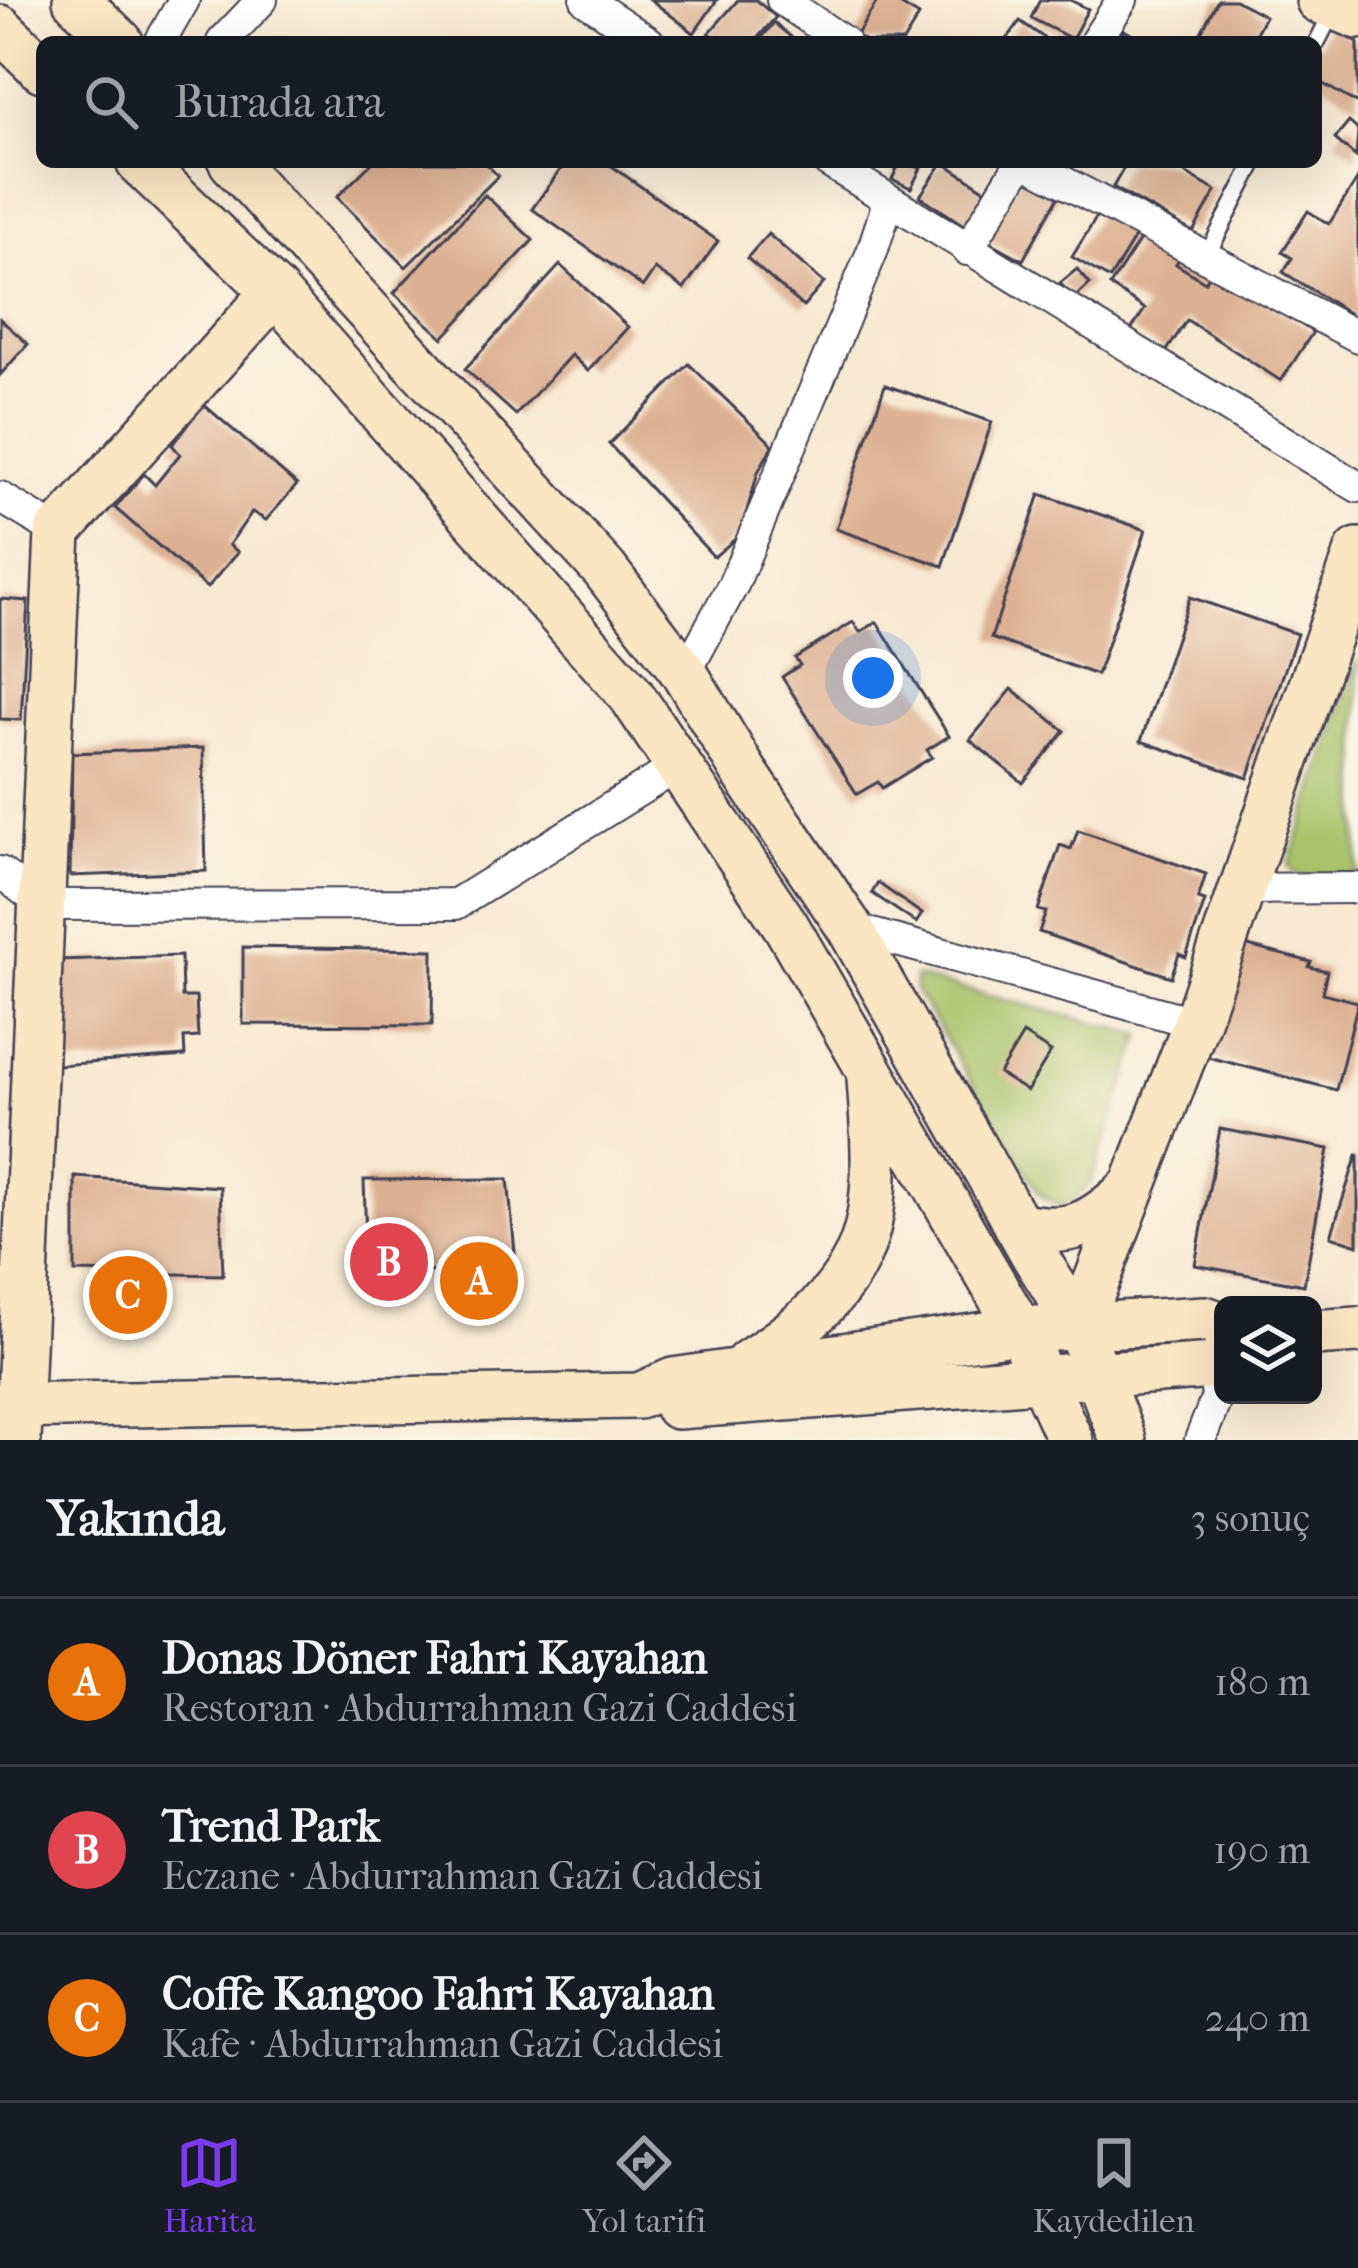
<!DOCTYPE html>
<html lang="tr">
<head>
<meta charset="utf-8">
<style>
	:root { --surface:#171b24; --page:#20242c; --text:#f1f3f6; --muted:#9ea1a6; --line:#363941; --accent:#7c3aed }
	body { margin:0; font-family:"IM FELL French Canon",serif; background:var(--page); color:var(--text) }
	.controls { position:absolute; right:36px; bottom:36px; display:grid; overflow:hidden; border-radius:18px; box-shadow:0 12px 48px #0002 }
	.controls button { width:108px; height:108px; display:grid; place-items:center; padding:0; border:0; border-bottom:3px solid var(--line); background:var(--surface); color:var(--text); font:60px sans-serif }
	.you { position:absolute; left:873px; top:678px; width:42px; height:42px; margin:-30px; border:9px solid #fff; border-radius:50%; background:#1a73e8; box-shadow:0 0 0 18px #1a73e833 }
	.badge { display:grid; place-items:center; width:78px; height:78px; border-radius:50%; background:var(--accent); color:#fff; font-size:39px; font-weight:700 }
	.pin { position:absolute; translate:-50% -50%; border:6px solid #fff; box-shadow:0 3px 12px #0006 }
	.list { margin:0; padding:0; list-style:none }
	h2 { display:flex; justify-content:space-between; align-items:center; height:156px; margin:0; padding:0 48px; font-size:51px }
	h2 small { font-size:39px; font-weight:400; color:var(--muted) }
	.list li { display:grid; grid-template-columns:78px 1fr auto; gap:36px; align-items:center; box-sizing:border-box; height:168px; padding:0 48px; border-top:3px solid var(--line) }
	.list b { display:block; font-size:45px; white-space:nowrap }
	.list p { margin:0; font-size:39px; white-space:nowrap; color:var(--muted) }
	.list em { font-size:39px; font-style:normal; color:var(--muted) }
	.icon { flex:none; width:66px; height:66px; fill:none; stroke:currentColor; stroke-width:2; stroke-linecap:round; stroke-linejoin:round }
	.map { position:relative; flex:none; width:1358px; height:1440px; overflow:hidden }
	.search { position:absolute; background:var(--surface); box-shadow:0 12px 48px #0002; left:36px; right:36px; top:36px; height:132px; display:flex; align-items:center; gap:30px; box-sizing:border-box; padding:0 42px; border-radius:18px; color:var(--muted); font-size:45px }
	.sheet { height:660px; background:var(--surface) }
	nav { display:flex; justify-content:space-around; align-items:center; box-sizing:border-box; height:168px; border-top:3px solid var(--line); background:var(--surface); font-size:33px; color:var(--muted) }
	nav a { display:grid; justify-items:center; gap:6px }
	nav .on { color:var(--accent) }
	.map>svg:first-child { display:block }
	.green { fill:#a8c36a; stroke:#657252; stroke-width:3 }
	.building { fill:#ddb193 }
	.lines { fill:none; stroke-linecap:round; stroke-linejoin:round }
	.lane-casing { stroke:#424052; stroke-width:20 }
	.street-casing { stroke:#424052; stroke-width:34 }
	.secondary-casing { stroke:#424052; stroke-width:50 }
	.lane { stroke:#fff; stroke-width:15 }
	.street { stroke:#fff; stroke-width:30 }
	.secondary { stroke:#fbe6c3; stroke-width:45 }
</style>
</head>
<body>
<div class="map">
<svg width="1358" height="1440" viewBox="0 0 1358 1440">
	<rect width="100%" height="100%" fill="#fcf5e5"/>
	<filter id="ink" filterUnits="userSpaceOnUse"><feTurbulence type="fractalNoise" baseFrequency=".00833" numOctaves="2"/><feDisplacementMap in="SourceGraphic" scale="24" xChannelSelector="R" yChannelSelector="G"/><feConvolveMatrix kernelMatrix="1 2 1 2 8 2 1 2 1" color-interpolation-filters="sRGB"/></filter>
	<filter id="wash" filterUnits="userSpaceOnUse"><feTurbulence type="fractalNoise" baseFrequency=".004" numOctaves="4" result="noise"/><feDisplacementMap in="SourceGraphic" scale="48" xChannelSelector="R" yChannelSelector="G"/><feGaussianBlur stdDeviation="2.7" result="paint"/><feColorMatrix in="noise" values="0 0 0 0 0 0 0 0 0 0 0 0 0 0 0 0 0 1.4 0 .05"/><feComposite in="paint" operator="in"/></filter>
	<g filter="url(#wash)">
		<rect width="100%" height="100%" fill="#f8e9d3"/>
		<g class="green">
			<path d="M1358 659V874L1297 876 1289 865Z"/>
			<path d="M915 977 1142 1035 1090 1184 1073 1201 1057 1206 1040 1194 915 990Z"/>
		</g>
		<g id="blocks">
			<g class="building">
				<path d="M651 0H717L694 33Z"/>
				<path d="M738 0H756L776 17 754 42H720L709 33Z"/>
				<path d="M878 0H893L919 16 903 42H867L856 36Z"/>
				<path d="M1040 0H1070L1088 9 1072 39 1031 18Z"/>
				<path d="M1218 0H1235L1265 16 1251 42H1196Z"/>
				<path d="M1020 21 1050 42H1005Z"/>
				<path d="M774 23 797 42H758Z"/>
				<path d="M1329 26 1358 43V104L1316 80V50Z"/>
				<path d="M1124 30 1145 42H1118Z"/>
				<path d="M1349 122 1358 130 1356 157 1335 139Z"/>
				<path d="M373 162H484L498 176 406 267 337 197Z"/>
				<path d="M566 162H606L718 241 684 289 655 269 643 287 532 209Z"/>
				<path d="M900 162 921 168 911 188 892 179Z"/>
				<path d="M943 162 987 191 965 226 920 196Z"/>
				<path d="M1127 162H1166L1216 191 1193 232 1113 187Z"/>
				<path d="M1021 175 1059 196 1023 260 985 239Z"/>
				<path d="M1358 178V319L1283 272 1292 258 1282 252 1308 211 1329 224Z"/>
				<path d="M485 195 533 240 443 338 394 293Z"/>
				<path d="M1101 210 1138 232 1110 279 1072 257Z"/>
				<path d="M1145 232 1181 255 1176 264 1205 282 1214 268 1313 332 1281 381 1187 320 1166 352 1131 330 1145 309 1110 286Z"/>
				<path d="M768 234 824 283 803 307 747 258Z"/>
				<path d="M560 265 628 327 588 371 571 355 516 415 465 369Z"/>
				<path d="M1077 269 1090 284 1074 299 1060 283Z"/>
				<path d="M0 319 28 344 0 375Z"/>
				<path d="M689 364 773 445 758 472 740 535 714 557 609 444Z"/>
				<path d="M885 385 992 422 943 566 836 529Z"/>
				<path d="M203 404 297 485 266 520 252 512 229 545 238 552 207 588 115 508 144 474 155 485 180 454 172 445Z"/>
				<path d="M1040 494 1146 530 1097 675 991 638Z"/>
				<path d="M1190 597 1297 634 1248 778 1141 741Z"/>
				<path d="M0 599 28 601 21 720 0 719Z"/>
				<path d="M853 622 860 632 877 622 949 736 927 750 932 757 882 788 878 782 857 794 782 677 800 665 795 658Z"/>
				<path d="M1012 689 1065 731 1023 783 970 740Z"/>
				<path d="M203 748 206 871 70 876 72 753Z"/>
				<path d="M1078 830 1206 874 1198 899 1205 901 1186 957 1179 954 1171 977 1039 932 1046 912 1038 910 1060 845 1071 849Z"/>
				<path d="M878 883 922 914 916 923 872 893Z"/>
				<path d="M1244 945 1311 962 1309 967 1327 971 1322 993 1358 1002 1336 1090 1200 1055Z"/>
				<path d="M243 947 433 950 432 1025 243 1024Z"/>
				<path d="M181 956 182 997H196L198 1037 184 1038 185 1056 58 1065V960Z"/>
				<path d="M1023 1034 1051 1052 1027 1091 999 1074Z"/>
				<path d="M1220 1129 1329 1149 1304 1285 1195 1265Z"/>
				<path d="M1357 1155H1358V1245L1331 1236Z"/>
				<path d="M75 1177 220 1187 223 1275 75 1272Z"/>
				<path d="M508 1179 517 1274 367 1270 364 1180Z"/>
			</g>
		</g>
	</g>
	<g filter="url(#ink)">
		<use href="#blocks" fill-opacity="0" stroke="#424052" stroke-width="3"/>
		<g class="lines">
			<g class="lane-casing">
				<g id="lane">
					<path d="M1316 44 1334 9"/>
					<path d="M1206 257 1255 162"/>
				</g>
			</g>
			<g class="street-casing">
				<g id="street">
					<path d="M586 0 649 42"/>
					<path d="M782 0 844 42"/>
					<path d="M160 42 184 0"/>
					<path d="M222 42 262 0"/>
					<path d="M1095 42 1122 0"/>
					<path d="M828 162 1358 487"/>
					<path d="M1026 162 1358 337"/>
					<path d="M967 250 1021 162"/>
					<path d="M0 497 58 532"/>
					<path d="M685 674 734 583 872 252 888 202"/>
					<path d="M0 872 43 905 456 904 680 765"/>
					<path d="M1242 889 1358 888"/>
					<path d="M850 928 1196 1023"/>
					<path d="M1200 1440 1217 1397 1213 1366"/>
				</g>
			</g>
			<g class="secondary-casing">
				<g id="secondary">
					<path d="M76 0 120 42"/>
					<path d="M1319 0 1358 16"/>
					<path d="M0 28 42 69"/>
					<path d="M139 162 275 292 631 695 786 926 1020 1330 1070 1440"/>
					<path d="M232 162 604 569 685 674 743 770 850 928 1034 1255 1079 1327 1123 1440"/>
					<path d="M1017 1225C1070 1237 1092 1225 1130 1189"/>
					<path d="M1079 1327 1196 1023 1358 551"/>
					<path d="M1313 1333 1358 1330"/>
					<path d="M748 1363C879 1279 881 1226 870 1079"/>
					<path d="M0 1406 639 1396 673 1381 1020 1330 1205 1319 1223 1326"/>
					<path d="M677 1406 1213 1366 1223 1358"/>
					<path d="M18 1440 58 532 275 292"/>
				</g>
			</g>
			<use href="#lane" class="lane"/>
			<use href="#street" class="street"/>
			<use href="#secondary" class="secondary"/>
		</g>
	</g>
</svg>
<div class="controls">
<button><svg class="icon" aria-label="layers" viewBox="0 0 24 24"><path d="M12 4l9 5-9 5-9-5zM3 14l9 5 9-5"/></svg></button>
</div>
<div class="you"></div>
<div class="pin badge" style="left:479px;top:1281px;background:#e8710a">A</div>
<div class="pin badge" style="left:389px;top:1262px;background:#e0444e">B</div>
<div class="pin badge" style="left:128px;top:1295px;background:#e8710a">C</div>
<div class="search"><svg class="icon" aria-label="search" viewBox="0 0 24 24"><circle cx="10" cy="10" r="6"/><path d="M15 15l6 6"/></svg>Burada ara</div>
</div>
<section class="sheet">
<h2>Yakında<small>3 sonuç</small></h2>
<ul class="list">
<li><span class="badge" style="background:#e8710a">A</span><div><b>Donas Döner Fahri Kayahan</b><p>Restoran · Abdurrahman Gazi Caddesi</p></div><em>180 m</em></li>
<li><span class="badge" style="background:#e0444e">B</span><div><b>Trend Park</b><p>Eczane · Abdurrahman Gazi Caddesi</p></div><em>190 m</em></li>
<li><span class="badge" style="background:#e8710a">C</span><div><b>Coffe Kangoo Fahri Kayahan</b><p>Kafe · Abdurrahman Gazi Caddesi</p></div><em>240 m</em></li>
</ul>
</section>
<nav>
<a class="on"><svg class="icon" aria-label="map" viewBox="0 0 24 24"><path d="M3 6l6-2 6 2 6-2v14l-6 2-6-2-6 2zM9 4v14M15 6v14"/></svg>Harita</a>
<a><svg class="icon" aria-label="directions" viewBox="0 0 24 24"><path d="M12 3l9 9-9 9-9-9zM9 14v-3h6M13 9l2 2-2 2"/></svg>Yol tarifi</a>
<a><svg class="icon" aria-label="saved" viewBox="0 0 24 24"><path d="M7 4h10v16l-5-4-5 4z"/></svg>Kaydedilen</a>
</nav>
</body>
</html>
